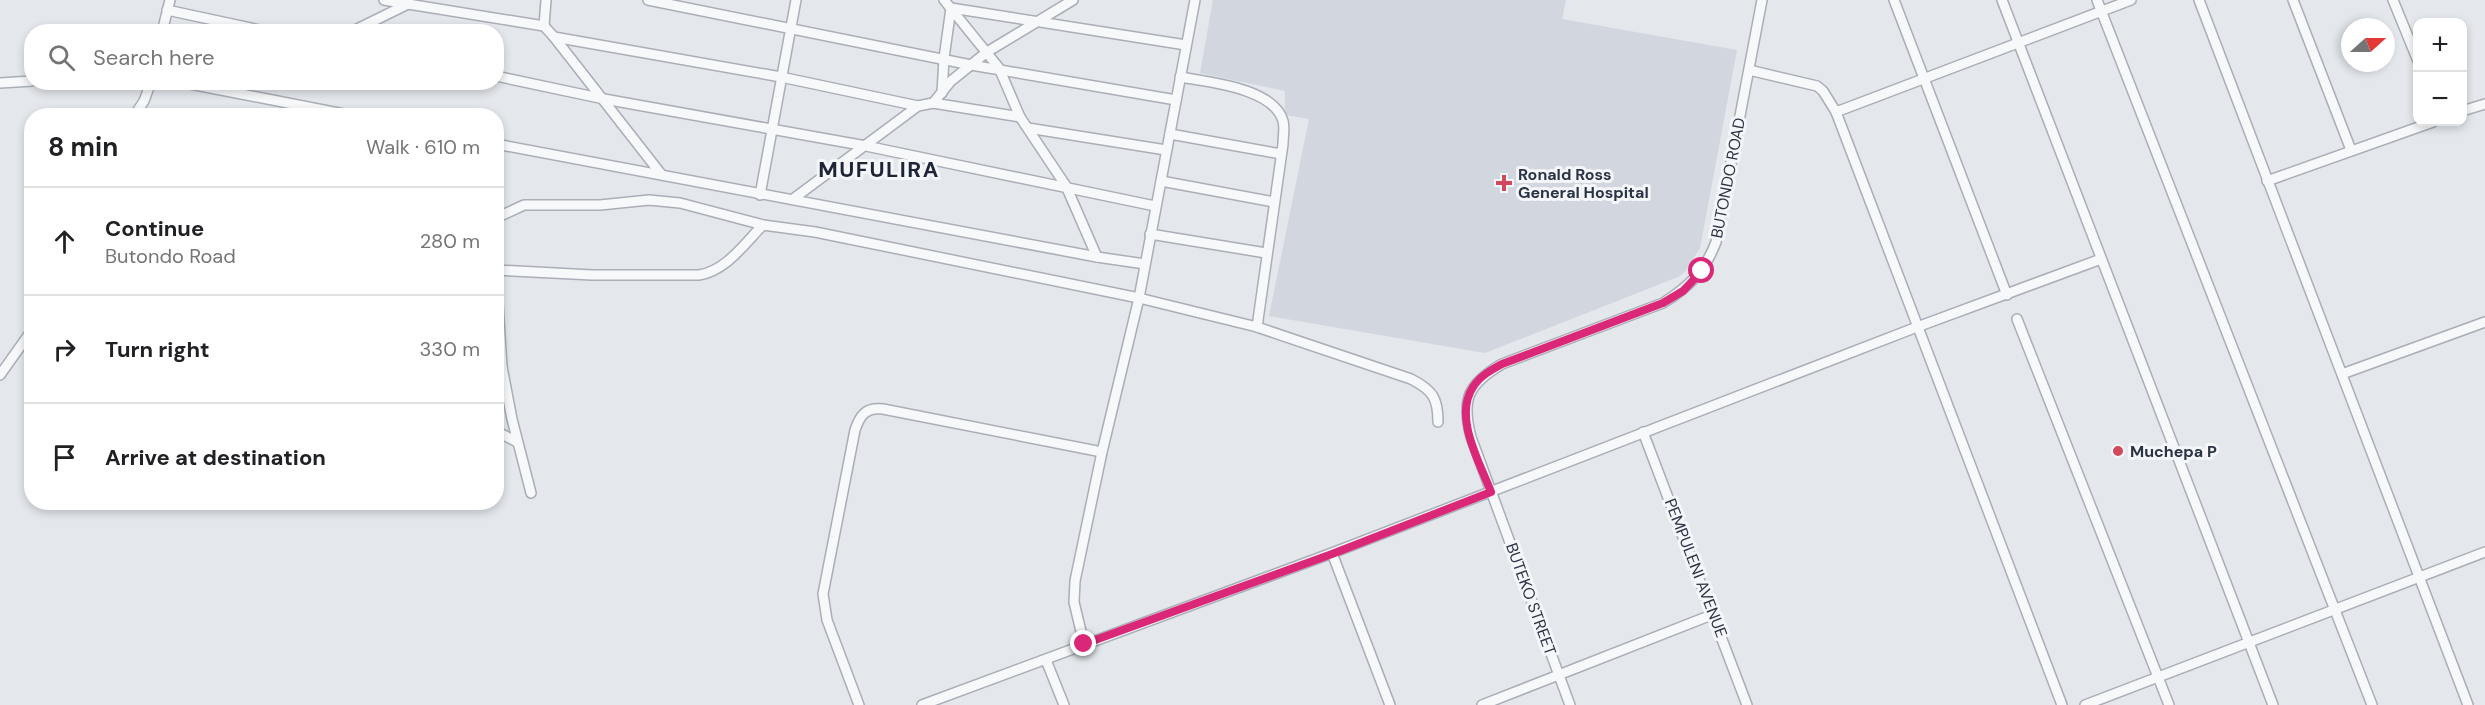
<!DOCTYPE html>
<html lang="en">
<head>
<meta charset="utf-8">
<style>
	:root { --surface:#fff; --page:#f6f6f6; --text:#202124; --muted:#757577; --line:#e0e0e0 }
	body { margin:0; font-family:"DM Sans",sans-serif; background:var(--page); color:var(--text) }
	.controls { position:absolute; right:18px; top:18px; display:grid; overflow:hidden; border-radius:12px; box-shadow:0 3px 9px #0003 }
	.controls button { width:54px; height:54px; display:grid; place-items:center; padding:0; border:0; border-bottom:2px solid var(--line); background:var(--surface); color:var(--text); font:30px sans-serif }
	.compass { position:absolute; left:2341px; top:18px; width:54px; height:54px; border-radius:50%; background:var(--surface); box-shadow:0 3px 9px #0003; rotate:69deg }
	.stop { position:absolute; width:18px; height:18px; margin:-14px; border:4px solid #db2777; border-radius:50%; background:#fff }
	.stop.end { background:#db2777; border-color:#fff; box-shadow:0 2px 6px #0008 }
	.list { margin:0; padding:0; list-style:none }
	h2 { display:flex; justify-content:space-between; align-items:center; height:78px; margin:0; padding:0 24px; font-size:26px }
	h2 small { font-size:20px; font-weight:400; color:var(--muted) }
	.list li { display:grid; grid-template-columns:39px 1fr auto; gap:18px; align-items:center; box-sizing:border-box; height:108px; padding:0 24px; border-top:2px solid var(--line) }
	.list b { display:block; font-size:22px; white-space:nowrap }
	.list p { margin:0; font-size:20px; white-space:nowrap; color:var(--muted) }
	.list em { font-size:20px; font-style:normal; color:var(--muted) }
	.icon { flex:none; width:33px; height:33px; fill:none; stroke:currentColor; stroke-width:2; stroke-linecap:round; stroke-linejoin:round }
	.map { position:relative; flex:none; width:2485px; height:705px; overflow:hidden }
	.search { position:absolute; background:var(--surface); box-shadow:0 3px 9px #0003; left:24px; top:24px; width:480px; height:66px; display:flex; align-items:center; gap:15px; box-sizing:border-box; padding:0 21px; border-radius:24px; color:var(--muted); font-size:22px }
	.panel { position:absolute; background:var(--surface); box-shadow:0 3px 9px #0003; left:24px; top:108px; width:480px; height:402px; border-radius:24px }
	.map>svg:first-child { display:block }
	.built { fill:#d2d6de }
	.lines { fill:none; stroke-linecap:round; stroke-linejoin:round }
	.minor-casing { stroke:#a9aeb7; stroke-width:12 }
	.minor { stroke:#f7f8fa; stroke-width:9 }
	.route { stroke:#db2777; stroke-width:8 }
	.poi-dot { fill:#d1495b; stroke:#f4f6f9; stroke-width:2 }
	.labels { text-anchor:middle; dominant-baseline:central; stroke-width:6; stroke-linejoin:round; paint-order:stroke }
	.poi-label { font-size:16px; font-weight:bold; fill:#2b3445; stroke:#f4f6f9; text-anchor:start }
	.street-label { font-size:16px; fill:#2b3445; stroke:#f4f6f9 }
	.district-label { font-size:22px; font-weight:bold; letter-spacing:1.5px; fill:#1d2536; stroke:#f4f6f9 }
</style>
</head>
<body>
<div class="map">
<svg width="2485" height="705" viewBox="0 0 2485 705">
	<rect width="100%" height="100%" fill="#e4e7ec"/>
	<path class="built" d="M1213 0H1566L1562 19 1737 50 1700 248 1685 272 1678 277 1485 353 1269 316 1309 119 1285 115V91L1200 73Z"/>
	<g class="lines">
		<g class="minor-casing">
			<g id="minor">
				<path d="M409 0 408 4 544 26 546 0"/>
				<path d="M648 0 971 65 1176 100"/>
				<path d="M944 0 999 68 1020 117 1066 186 1097 257"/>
				<path d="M1894 0 2007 295"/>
				<path d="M2002 0 2273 705"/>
				<path d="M2097 0 2372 705"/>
				<path d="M2199 0 2468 705"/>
				<path d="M2293 0 2351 150"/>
				<path d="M2393 0 2418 61"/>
				<path d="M951 8 1186 45"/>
				<path d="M167 10 269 32"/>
				<path d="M544 26 554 37 781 77 918 106"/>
				<path d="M162 32 170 0"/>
				<path d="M351 32 408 4 384 0"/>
				<path d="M554 37 661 174"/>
				<path d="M1749 70 1817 86 1823 91 1836 112 2062 705"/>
				<path d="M496 76 604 99 866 146 1155 206"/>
				<path d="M1180 77C1208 82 1274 88 1283 121 1285 128 1283 136 1283 144L1257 327"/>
				<path d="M180 82 354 116"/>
				<path d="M0 83 32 81"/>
				<path d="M235 91 251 82"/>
				<path d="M942 93 944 58 951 8"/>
				<path d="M933 103 1020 117"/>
				<path d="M2462 111 2485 104"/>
				<path d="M1836 112 2131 0"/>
				<path d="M134 116 144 101 151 82"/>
				<path d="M1028 128 1166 150"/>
				<path d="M1170 134 1281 154"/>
				<path d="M496 144 1097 257 1145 264"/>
				<path d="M1161 181 1274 202"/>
				<path d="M2267 181 2433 122"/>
				<path d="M760 195 796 0"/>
				<path d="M793 199 918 106 933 103 951 81 987 52 1073 0"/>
				<path d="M496 218 524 205H600L649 200 680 203 763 225"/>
				<path d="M1150 234 1266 253"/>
				<path d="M496 270 592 275H699C726 271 744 244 763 225L815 232 1139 298 1257 327 1411 379C1432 390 1438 397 1438 422"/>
				<path d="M496 272 502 367 496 378"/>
				<path d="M2017 319 2169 705"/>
				<path d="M502 367 512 419 531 493"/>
				<path d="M2342 374 2485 322"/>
				<path d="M0 375 32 330"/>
				<path d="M496 431 517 442"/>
				<path d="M1643 432 1747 705"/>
				<path d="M1332 553 1390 705"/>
				<path d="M1084 644 1074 602 1075 581 1102 452 1139 298 1195 0"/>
				<path d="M1046 660 1064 705"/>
				<path d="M859 705 827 620 823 594 855 430C860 415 866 407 883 409L1102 452"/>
				<path d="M922 705 1332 553 1917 327 2101 259"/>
				<path d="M1482 705 1714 614"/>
				<path d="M1570 705 1471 437C1461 399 1468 384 1502 364L1663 303C1689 287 1705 271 1716 242L1762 0"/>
				<path d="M2085 705 2485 552"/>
			</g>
		</g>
		<use href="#minor" class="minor"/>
	</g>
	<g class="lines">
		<path class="route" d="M1084 644 1332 554 1491 492C1480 463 1453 417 1473 387 1480 376 1491 370 1502 364L1663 303 1683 291 1702 271"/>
	</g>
	<g class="poi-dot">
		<path d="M1501 174h6v6h6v6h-6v6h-6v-6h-6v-6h6z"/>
		<circle cx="2118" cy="451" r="6"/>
	</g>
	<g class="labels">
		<g class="poi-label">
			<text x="1518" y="174">Ronald Ross<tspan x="1518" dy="18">General Hospital</tspan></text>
			<text x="2130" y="451">Muchepa P</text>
		</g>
		<g class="street-label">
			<text transform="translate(1728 178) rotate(-79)">BUTONDO ROAD</text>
			<text transform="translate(1696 568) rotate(69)">PEMPULENI AVENUE</text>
			<text transform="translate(1531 599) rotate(70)">BUTEKO STREET</text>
		</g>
		<g class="district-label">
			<text x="879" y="169">MUFULIRA</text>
		</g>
	</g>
</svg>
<div class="controls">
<button>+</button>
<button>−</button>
</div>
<svg class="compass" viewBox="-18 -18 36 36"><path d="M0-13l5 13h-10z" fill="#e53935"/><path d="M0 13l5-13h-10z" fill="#757577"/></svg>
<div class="stop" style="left:1702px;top:271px"></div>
<div class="stop end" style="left:1084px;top:644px"></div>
<div class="search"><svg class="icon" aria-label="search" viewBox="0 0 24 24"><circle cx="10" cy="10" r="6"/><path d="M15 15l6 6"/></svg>Search here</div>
<section class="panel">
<h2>8 min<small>Walk · 610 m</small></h2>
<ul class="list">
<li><svg class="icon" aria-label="ahead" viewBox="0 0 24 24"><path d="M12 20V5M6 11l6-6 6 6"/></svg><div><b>Continue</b><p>Butondo Road</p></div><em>280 m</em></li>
<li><svg class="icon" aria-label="right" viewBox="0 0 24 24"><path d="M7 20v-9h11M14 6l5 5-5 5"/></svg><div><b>Turn right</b></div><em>330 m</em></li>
<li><svg class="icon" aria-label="arrive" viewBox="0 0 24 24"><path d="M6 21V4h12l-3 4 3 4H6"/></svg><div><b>Arrive at destination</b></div></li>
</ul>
</section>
</div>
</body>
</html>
